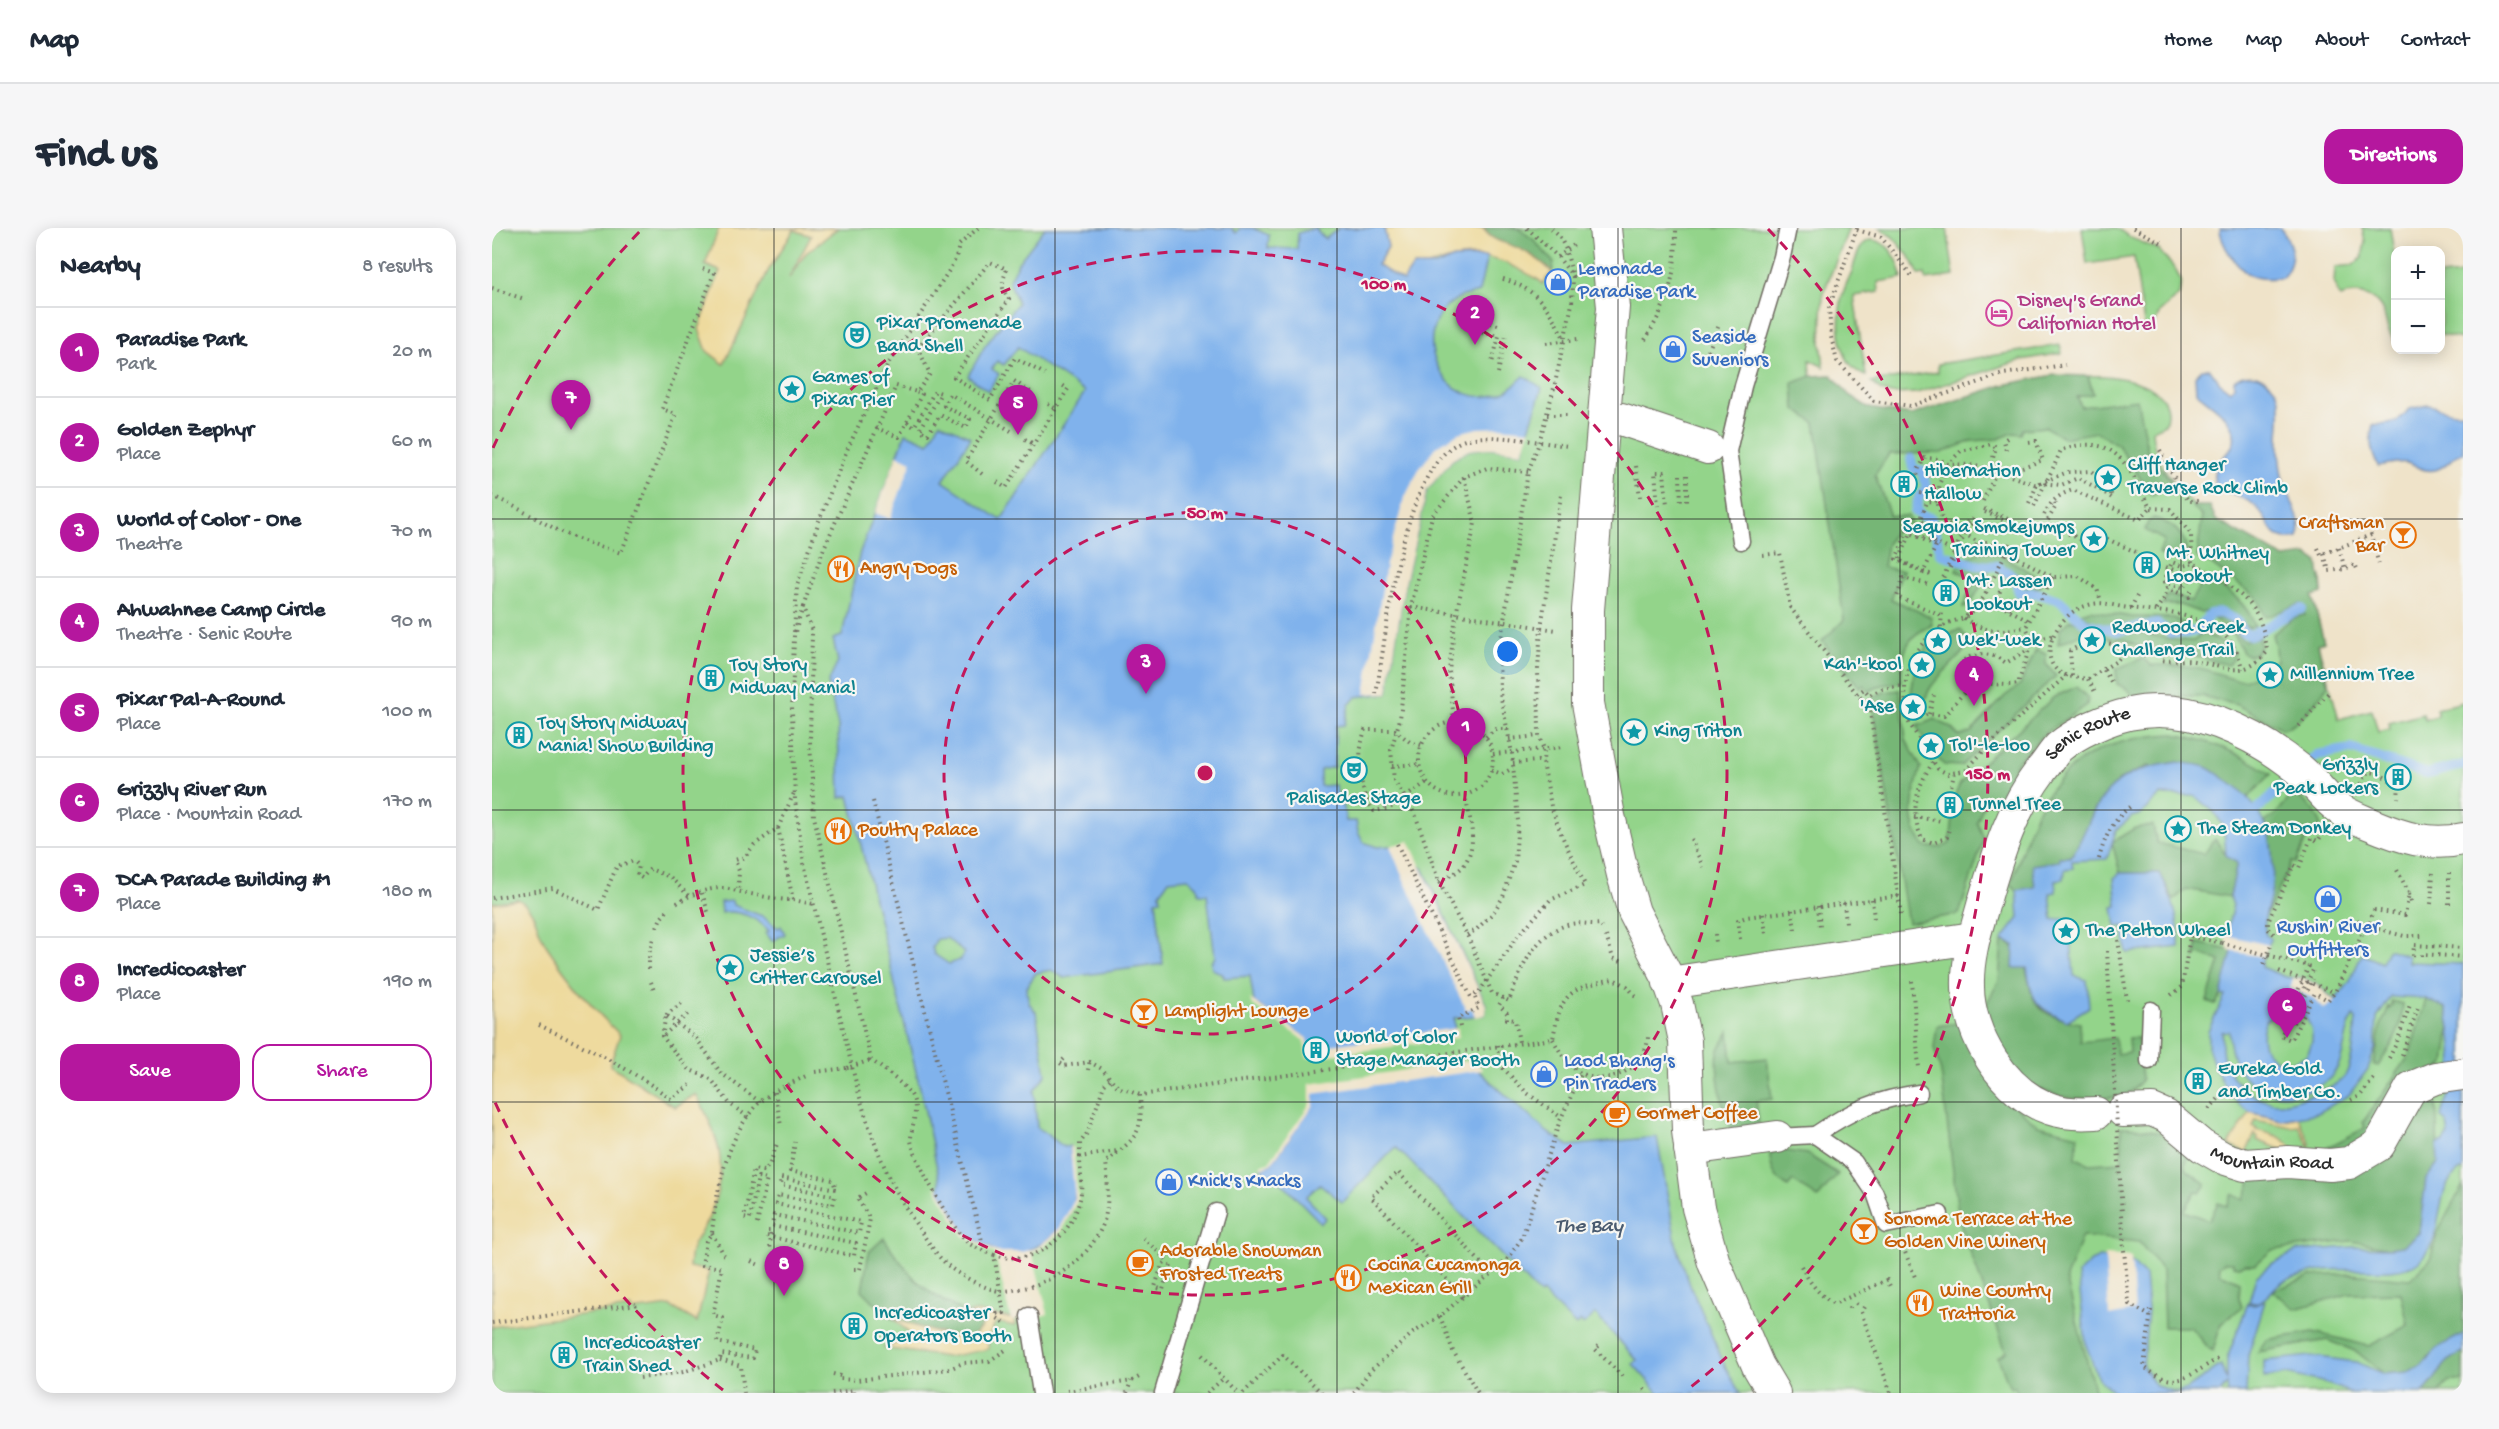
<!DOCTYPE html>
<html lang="en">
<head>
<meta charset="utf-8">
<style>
	:root { --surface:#fff; --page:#f6f6f7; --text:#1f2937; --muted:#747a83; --line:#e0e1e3; --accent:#b5179e }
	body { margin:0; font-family:"Gochi Hand",sans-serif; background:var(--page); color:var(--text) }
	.controls { position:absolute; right:18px; top:18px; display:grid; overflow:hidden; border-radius:12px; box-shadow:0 3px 15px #0003 }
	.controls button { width:54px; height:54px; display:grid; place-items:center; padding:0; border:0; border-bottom:2px solid var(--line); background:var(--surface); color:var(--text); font:30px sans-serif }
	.you { position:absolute; left:1016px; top:424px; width:21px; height:21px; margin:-15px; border:4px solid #fff; border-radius:50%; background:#1a73e8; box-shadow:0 0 0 9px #1a73e833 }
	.badge { display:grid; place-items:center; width:39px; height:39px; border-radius:50%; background:var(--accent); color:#fff; font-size:20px; font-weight:700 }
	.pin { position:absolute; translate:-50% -50px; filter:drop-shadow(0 2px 3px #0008) }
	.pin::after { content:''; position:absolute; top:32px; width:21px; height:18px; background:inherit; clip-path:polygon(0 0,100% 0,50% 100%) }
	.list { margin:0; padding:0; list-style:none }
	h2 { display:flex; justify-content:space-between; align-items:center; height:78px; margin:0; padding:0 24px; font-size:26px }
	h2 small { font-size:20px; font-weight:400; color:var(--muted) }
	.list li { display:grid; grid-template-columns:39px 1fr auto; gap:18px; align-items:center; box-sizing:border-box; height:90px; padding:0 24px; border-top:2px solid var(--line) }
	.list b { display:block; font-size:22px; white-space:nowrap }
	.list p { margin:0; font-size:20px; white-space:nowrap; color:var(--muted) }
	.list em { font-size:20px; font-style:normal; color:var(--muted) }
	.actions { display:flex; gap:12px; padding:18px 24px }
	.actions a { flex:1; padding:14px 0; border:2px solid var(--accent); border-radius:18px; text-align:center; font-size:21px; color:var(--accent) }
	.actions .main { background:var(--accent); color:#fff }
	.map { position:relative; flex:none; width:1971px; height:1165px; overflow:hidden; border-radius:18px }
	header { display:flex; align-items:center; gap:36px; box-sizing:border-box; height:84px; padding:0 30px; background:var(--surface); border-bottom:2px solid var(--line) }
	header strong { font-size:28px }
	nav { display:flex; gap:33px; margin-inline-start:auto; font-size:21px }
	.intro { display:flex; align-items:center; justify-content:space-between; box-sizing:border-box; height:144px; padding:0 36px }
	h1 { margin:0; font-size:42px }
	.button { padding:15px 27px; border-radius:18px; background:var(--accent); color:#fff; font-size:21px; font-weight:700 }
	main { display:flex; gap:36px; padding:0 36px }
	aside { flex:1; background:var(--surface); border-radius:18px; box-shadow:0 3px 15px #0003 }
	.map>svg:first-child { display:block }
	.green { fill:#93d48a; stroke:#5f805a; stroke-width:1.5 }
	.forest { fill:#76b676; stroke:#507050; stroke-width:1.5 }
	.sand { fill:#eeda9e; stroke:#8c8264; stroke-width:1.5 }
	.water { fill:#80b2ec; stroke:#566e8c; stroke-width:1.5; fill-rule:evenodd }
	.pier { fill:#efe3c9 }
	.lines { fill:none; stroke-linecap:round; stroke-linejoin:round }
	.stream { stroke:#80b2ec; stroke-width:10 }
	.lane-casing { stroke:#706b62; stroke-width:19 }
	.street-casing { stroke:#706b62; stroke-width:34 }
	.path { stroke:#706b62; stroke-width:4; stroke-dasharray:1.5 4.5; stroke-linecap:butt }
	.lane { stroke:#fff; stroke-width:16 }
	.street { stroke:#fff; stroke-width:32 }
	.path-bridge { stroke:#706b62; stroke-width:4; stroke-dasharray:1.5 4.5; stroke-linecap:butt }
	.grid { fill:none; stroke:#2b2b2b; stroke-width:1.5; stroke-opacity:0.55 }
	.ring { fill:none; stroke:#c2185b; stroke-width:3; stroke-dasharray:10 8 }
	.labels { text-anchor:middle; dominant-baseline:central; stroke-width:4.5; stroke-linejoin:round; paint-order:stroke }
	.shop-label { font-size:20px; fill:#366cbe; stroke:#f6f6f2; text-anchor:start }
	.hotel-label { font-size:20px; fill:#b23c85; stroke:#f6f6f2; text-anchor:start }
	.culture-label { font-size:20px; fill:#0d838f; stroke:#f6f6f2; text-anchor:start }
	.food-label { font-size:20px; fill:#c56008; stroke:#f6f6f2; text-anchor:start }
	.street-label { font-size:20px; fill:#2b2b2b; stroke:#f6f6f2 }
	.water-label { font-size:21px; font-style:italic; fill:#495a6f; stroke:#f6f6f2 }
	.centre { fill:#c2185b; stroke:#f6f6f2; stroke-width:3 }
	.ring-label { font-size:18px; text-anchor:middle; font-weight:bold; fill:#c2185b; stroke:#f6f6f2; stroke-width:4.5; stroke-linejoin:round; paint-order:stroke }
</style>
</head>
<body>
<header>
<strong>Map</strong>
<nav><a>Home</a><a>Map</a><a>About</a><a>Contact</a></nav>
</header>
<div class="intro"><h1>Find us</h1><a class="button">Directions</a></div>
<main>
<aside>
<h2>Nearby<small>8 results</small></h2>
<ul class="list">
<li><span class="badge">1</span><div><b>Paradise Park</b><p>Park</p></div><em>20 m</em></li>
<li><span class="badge">2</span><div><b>Golden Zephyr</b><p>Place</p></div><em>60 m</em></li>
<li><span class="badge">3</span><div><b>World of Color - One</b><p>Theatre</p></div><em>70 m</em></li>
<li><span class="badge">4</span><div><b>Ahwahnee Camp Circle</b><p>Theatre · Senic Route</p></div><em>90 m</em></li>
<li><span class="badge">5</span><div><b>Pixar Pal-A-Round</b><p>Place</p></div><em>100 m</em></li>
<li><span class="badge">6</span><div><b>Grizzly River Run</b><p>Place · Mountain Road</p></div><em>170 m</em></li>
<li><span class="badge">7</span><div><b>DCA Parade Building #1</b><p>Place</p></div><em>180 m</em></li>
<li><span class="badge">8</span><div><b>Incredicoaster</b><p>Place</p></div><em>190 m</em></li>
</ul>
<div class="actions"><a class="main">Save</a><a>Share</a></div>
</aside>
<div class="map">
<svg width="1971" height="1165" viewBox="0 0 1971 1165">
	<rect width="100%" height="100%" fill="#f6f6f2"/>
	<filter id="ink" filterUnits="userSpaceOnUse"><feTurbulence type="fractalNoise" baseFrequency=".0167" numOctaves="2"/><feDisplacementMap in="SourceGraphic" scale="12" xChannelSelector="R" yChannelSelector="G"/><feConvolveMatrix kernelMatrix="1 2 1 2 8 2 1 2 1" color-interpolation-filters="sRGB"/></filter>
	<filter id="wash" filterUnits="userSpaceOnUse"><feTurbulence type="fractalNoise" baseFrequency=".008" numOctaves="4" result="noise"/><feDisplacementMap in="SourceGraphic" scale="24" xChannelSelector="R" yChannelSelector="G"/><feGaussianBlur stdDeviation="1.35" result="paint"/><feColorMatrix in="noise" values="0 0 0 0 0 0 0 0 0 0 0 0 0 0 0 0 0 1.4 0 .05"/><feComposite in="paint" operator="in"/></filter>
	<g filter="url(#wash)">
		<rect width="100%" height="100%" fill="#efe3c9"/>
		<g class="green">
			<path d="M0 0H1357L1331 66 1329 114 1332 139 1318 132 1320 161 1400 203 1589 179 1585 169 1601 165 1596 148C1623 146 1687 155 1673 196L1660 202C1661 240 1691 261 1711 290 1715 297 1718 304 1722 311L1829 348 1830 365 1820 368 1832 414 1826 416 1847 491 1880 482 1886 504 1898 501 1897 495 1931 486 1933 492 1946 488 1944 481 1971 474V1165H0Z"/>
			<path d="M1387 0H1455L1462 48 1434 52 1433 46 1427 47 1420 32 1401 9Z"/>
			<path d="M1590 0H1625L1636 8 1667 22 1683 41 1689 53 1687 67 1668 84 1664 93 1653 103 1642 29 1595 36Z"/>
			<path d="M1870 0H1898L1904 38 1902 113C1895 103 1895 97 1892 86 1885 67 1864 62 1848 69L1842 56 1843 39 1861 37 1870 30 1873 14Z"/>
			<path d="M1378 12C1397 12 1408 33 1410 50L1386 54 1387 64 1362 68 1374 148C1347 139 1345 98 1349 74 1350 63 1356 53 1360 43 1364 31 1366 17 1378 12Z"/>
			<path d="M1971 46V111L1949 107 1948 48Z"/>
			<path d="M1568 117 1570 125 1530 132 1425 165 1399 166 1388 162 1380 154 1446 144V136Z"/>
		</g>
		<g class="forest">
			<path d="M991 0H1025L1041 11 1062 35 1060 44C1051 34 1040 27 1028 21 1013 14 1000 14 991 0Z"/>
			<path d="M1340 147 1357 167 1377 180 1419 187 1511 157 1562 147 1596 148 1601 166 1585 169 1589 179 1645 171 1656 225 1679 253 1660 268 1626 217 1605 204 1571 210 1554 199 1531 201 1529 206 1521 205 1506 211 1480 213 1449 225 1397 226 1383 247 1398 288H1416L1420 299 1404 301 1395 316 1391 339 1411 343 1399 371 1439 389 1440 397C1411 409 1411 426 1409 455L1390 457 1377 463 1371 457 1368 460 1330 413 1352 392 1323 195 1303 181 1301 155 1320 148Z"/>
			<path d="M1700 278H1718L1724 292 1792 330 1815 327 1826 334 1830 365 1820 368 1832 414 1826 416 1836 457C1826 472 1809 495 1791 501L1745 477 1710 468H1642L1635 461 1625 456 1624 441 1651 430 1659 437C1672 437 1688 437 1701 439 1744 445 1742 469 1784 432L1783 417 1780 407 1800 390 1813 387 1810 376C1796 378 1787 386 1773 389L1765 370 1717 335 1705 329 1710 289Z"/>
			<path d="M1662 290C1682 296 1696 308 1695 330H1674L1667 325 1672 312 1653 302 1656 294Z"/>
			<path d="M1490 323 1504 324 1550 351 1549 359 1536 360C1512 327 1505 342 1473 331Z"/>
			<path d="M1467 335 1485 341H1498L1477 379H1471L1483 350 1464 343Z"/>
			<path d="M1715 353C1736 359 1757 378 1763 399L1757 400 1751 397 1747 389 1724 381 1709 385 1688 377H1671L1676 367 1699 373 1707 359Z"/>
			<path d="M1599 382 1639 389 1682 390 1695 397 1693 403C1681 403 1676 400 1666 394 1637 397 1612 405 1588 385Z"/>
			<path d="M1720 390C1745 391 1736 402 1752 413L1767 409 1768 419 1763 426 1756 427 1751 425C1745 409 1735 398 1720 390Z"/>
			<path d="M1579 392 1624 406 1642 403 1684 412 1702 413 1711 404 1734 417 1742 425 1741 432 1736 437 1699 427 1670 429 1663 421 1656 423 1630 410 1622 412 1596 403 1566 416 1568 401Z"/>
			<path d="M1468 401 1478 415C1467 432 1450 443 1439 459 1434 466 1433 475 1430 482L1418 484C1419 452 1423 435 1442 409L1454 408Z"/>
			<path d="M1544 422 1554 426V436L1564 448 1469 538 1452 537 1438 522 1425 498 1443 491 1459 500 1467 508 1479 504 1513 468 1528 457Z"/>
			<path d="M1584 459 1596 470 1595 477 1552 506 1525 534 1506 574 1492 576 1485 594 1492 611 1467 686 1416 695 1380 476 1377 471 1392 464 1408 462 1414 512 1429 539C1421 567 1413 593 1432 618 1442 620 1451 621 1458 615L1464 565 1468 556 1562 469Z"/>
			<path d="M1682 506C1717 512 1750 526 1779 546L1756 570 1742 558 1655 538 1626 553 1603 580 1588 615 1578 629H1568V633L1543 660 1525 662 1519 656C1528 631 1535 602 1548 578 1578 525 1625 509 1682 506Z"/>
			<path d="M1802 565 1822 582 1829 596 1824 609 1817 605 1804 635 1800 634 1772 692C1781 659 1784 627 1773 594L1782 588Z"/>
			<path d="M1661 597 1665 615 1712 626 1723 611 1734 627 1745 635 1738 669 1694 661 1682 672 1668 645H1628L1620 614 1643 600Z"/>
			<path d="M1510 712C1547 728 1527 765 1552 783 1561 790 1576 793 1588 795L1589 814 1623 810 1625 826 1637 824 1636 810H1646L1650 852C1636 871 1628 869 1606 870 1537 875 1513 840 1493 779L1507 752Z"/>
			<path d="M1706 715 1741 723 1730 767 1723 776 1715 773 1728 733 1708 726 1703 730Z"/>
			<path d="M1934 771 1954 780 1958 798 1953 836 1906 871 1857 928 1823 926 1873 900 1871 894 1917 828Z"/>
			<path d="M1900 773 1911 776C1910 803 1900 817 1886 838L1882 837 1888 800 1897 778V781L1900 778Z"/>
			<path d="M1466 795 1516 873 1546 897 1586 907 1584 930 1597 936 1630 934 1629 899C1662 900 1673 904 1699 924L1693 936 1695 942 1714 956 1708 965 1704 963 1692 983 1717 992 1726 975 1735 978 1740 966 1752 972 1761 949 1839 948 1929 864 1944 861 1946 935 1934 951 1927 1005 1911 1018 1897 1020 1859 1013 1780 1022 1764 1036H1752L1747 1039 1741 1038V1034H1733L1727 1038 1728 1045 1748 1054 1747 1070 1750 1079 1729 1096 1721 1123C1711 1118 1707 1107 1698 1099H1672L1670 1042 1647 1014 1590 1008 1574 1050 1603 1165H1526L1523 1159 1518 1160 1506 1129 1514 1124 1467 992 1449 844 1442 820 1445 798Z"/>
			<path d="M1237 804 1240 834 1275 830 1280 871 1264 873 1267 896 1242 903C1231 891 1223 842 1226 825 1227 818 1234 810 1237 804Z"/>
			<path d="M1287 922 1315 926 1346 946 1326 970 1301 953 1296 959C1282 950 1278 940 1278 925Z"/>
			<path d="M1971 957V1106L1935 1129 1927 1139 1915 1144 1892 1146 1865 1124 1836 1112 1766 1124 1774 1112 1821 1104 1877 1118 1916 1097 1909 1065 1857 1066 1803 1081 1780 1063 1819 1048 1858 1046 1918 1051 1938 1032 1946 1003Z"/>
			<path d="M392 1010C410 1037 422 1055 450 1072 464 1081 479 1085 492 1095 488 1101 483 1108 475 1109 462 1110 413 1097 401 1091 390 1084 380 1071 370 1062L377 1024Z"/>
			<path d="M1971 1124V1153H1957L1947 1165H1930C1947 1151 1948 1133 1971 1124Z"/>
		</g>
		<g class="sand">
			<path d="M227 0H346L314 25 297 50 319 8 302 2 276 43 232 136 215 123 207 101 228 43 213 37Z"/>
			<path d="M892 0H991C1000 14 1013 14 1028 21 1040 27 1051 34 1060 44L1050 56 1048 53C1022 37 994 23 963 30 946 34 939 40 921 38L911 54 885 37 896 19Z"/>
			<path d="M26 671C47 685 42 697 54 717 75 749 100 780 128 807L118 837 183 879 204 866C228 910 238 940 217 989 213 999 206 1007 201 1017 198 1023 198 1032 197 1039L217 1043 205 1094 178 1078 139 1083V1080L0 1099V675Z"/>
			<path d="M1758 884 1789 892 1806 889 1818 916 1817 919 1807 898 1799 899 1764 892 1761 899 1764 900V902C1780 906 1793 908 1802 923L1790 922 1765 912 1766 909 1763 906 1754 925 1737 917Z"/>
			<path d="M485 1084 522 1091 523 1098 504 1094 495 1111 497 1121 455 1129 391 1120 421 1109 401 1090C417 1096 464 1113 479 1108 486 1105 488 1100 492 1095L477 1085Z"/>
		</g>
		<g class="water">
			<path d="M553 0H739L744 5 749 0H760L777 7 776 20 805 21 806 5 823 0 833 11 847 0H892L896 19 885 37 911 53 921 38H944L962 30 995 29 987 64C981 66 974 67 969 69 908 98 952 192 1014 163 1021 159 1027 153 1032 148L1050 160 1030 224 998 220 977 222 960 232 935 262 911 365 896 465 864 469 857 477 852 497 844 498 842 539 828 542V558L843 557C846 570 853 580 854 593H864L866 604 871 614 885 619 898 618 931 640 994 777 993 787 962 790 963 807 817 827 814 810 762 774 758 748 732 750 731 746 720 741 719 734 723 729 715 666H707L705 658 696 650 677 652 668 665 669 671 664 672 671 736 572 750 559 742 544 745 534 760 537 775 544 784 554 846 542 863 545 899 572 919 578 918C580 934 584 953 583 969 582 991 556 1016 536 1022L553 1085 505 1024 474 1006 447 961 448 954 429 864 357 568 348 570 346 498 336 455 346 434 341 411 350 408 368 324 414 205 437 215 448 194 479 209 451 253 509 292 593 164 526 119 512 137 505 133 500 141 507 146 496 163 476 148 493 118 526 75 517 52 526 35ZM455 710 472 725 468 732 457 736 442 726 440 719 445 711Z"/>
			<path d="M1728 0H1788C1802 17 1804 34 1790 50 1780 50 1769 52 1760 48 1746 42 1728 16 1728 0Z"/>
			<path d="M1710 141H1718L1729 156 1738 163 1742 158V152C1749 146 1756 145 1764 147 1795 157 1788 186 1787 210 1786 223 1788 236 1790 248 1793 265 1814 294 1806 310 1775 317 1778 288 1761 276 1750 268 1736 267 1725 261 1710 229 1753 227 1740 200 1734 185 1716 174 1704 164L1703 148Z"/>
			<path d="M1936 177C1950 179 1957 186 1971 184V225C1960 226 1955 240 1943 242 1932 244 1925 238 1915 235 1907 233 1894 237 1886 238 1879 225 1877 211 1881 197L1904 194 1918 181Z"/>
			<path d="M1686 534C1695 536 1706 536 1714 539 1720 541 1727 547 1733 551 1774 579 1784 610 1780 658 1779 675 1769 690 1774 707L1779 711 1770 732 1769 739 1793 749 1813 751 1825 757 1843 772 1857 755 1870 726 1890 735 1896 721 1916 728V734L1971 736V941C1947 951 1949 989 1942 1010 1940 1017 1932 1028 1927 1033 1909 1049 1857 1039 1833 1042 1821 1044 1809 1047 1797 1051 1780 1055 1775 1079 1757 1074L1764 1049 1779 1036 1805 1023 1861 1019 1897 1020 1911 1018 1927 1005 1934 951 1946 935 1945 916 1952 914 1957 906 1955 895 1949 889C1951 877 1955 872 1958 862 1964 843 1959 799 1954 780L1934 771 1899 769 1885 790 1883 821 1876 841 1857 867 1826 885 1789 892 1758 884 1747 876 1736 865 1722 838 1716 819V803L1733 768 1729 767 1740 724 1734 707 1741 677 1738 669 1745 635 1734 627 1732 599 1722 584 1702 568 1668 567 1649 586 1640 589 1624 602 1615 631 1580 633 1581 640 1573 641 1572 651 1563 652 1564 664 1558 665 1561 692 1577 690 1582 748 1595 752 1597 779 1575 793C1543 780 1540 773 1535 740H1521L1522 717 1510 712 1527 690 1525 662 1543 659 1540 637 1568 633 1567 629H1579C1588 615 1594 599 1602 583 1621 548 1649 539 1686 534ZM1791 782C1817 781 1827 805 1815 826 1788 847 1760 823 1774 792ZM1861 788 1864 791C1862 808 1862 830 1854 846 1848 856 1833 862 1823 865 1812 869 1799 875 1787 875 1763 875 1740 854 1732 832 1729 823 1730 812 1730 804L1737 803C1738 844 1764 874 1808 865 1817 863 1830 857 1837 851 1855 833 1850 809 1861 788Z"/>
			<path d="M1628 645H1668C1680 669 1688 691 1687 719L1635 725 1631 698 1624 699 1621 679 1625 678 1622 650Z"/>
			<path d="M240 673 241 677 270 688 286 700 289 698 293 706 280 713 274 705 277 703C265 690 247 681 229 685L228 674Z"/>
			<path d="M983 835 987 843 1055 904 1077 918 1165 909 1184 1015 1198 1057 1233 1138 1248 1165H1167L1141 1136 1145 1132 1103 1086 1091 1097 1088 1093 1084 1098 1050 1065 1048 1067 904 919 850 974 828 956 814 969 834 990 829 995 781 946 776 950 770 940 779 936 821 877 820 859Z"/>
			<path d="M1608 1030 1637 1031 1653 1048 1656 1082 1651 1139 1664 1158 1684 1164 1695 1161 1729 1137 1735 1153V1131L1756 1075 1762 1077 1773 1073 1756 1128 1754 1165H1736L1735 1156 1728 1165H1623L1606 1150 1594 1117 1586 1046 1599 1034Z"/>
			<path d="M1971 1106V1124C1948 1133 1947 1151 1930 1165H1860L1830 1154 1794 1146 1772 1150V1133L1819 1128 1864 1134 1892 1146 1915 1144 1927 1139 1948 1118Z"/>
		</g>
		<g class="pier">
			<path d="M1008 199 1038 202 1030 224 998 220 977 222 960 232 935 262 911 365 896 465 873 466 894 336 912 271 927 241 945 218 966 205 986 200Z"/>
			<path d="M405 227 420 233 398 291 383 285Z"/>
			<path d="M917 613 994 777 993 787 983 789 980 780 974 782 911 650 898 618Z"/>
			<path d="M1732 706 1734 707 1777 717 1771 729 1737 723Z"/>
			<path d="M1801 750 1813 751 1825 757 1843 773 1832 781 1821 770 1798 761Z"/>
			<path d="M758 771 815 810 816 820 966 800V808L964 810 816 830 814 827 812 812 760 776Z"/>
			<path d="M982 832 991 842 821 866 822 877 779 936 770 940 769 937 777 934 818 876V856Z"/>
			<path d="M578 918 581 919 586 972 568 1005 547 1022 540 1024 556 1086 536 1091 519 1092 503 1026 472 1008 444 960 445 958 474 1006 481 1011 505 1024H529L545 1020 566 1002 583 971Z"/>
			<path d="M1613 1027 1639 1029 1643 1083 1617 1088Z"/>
		</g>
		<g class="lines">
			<g class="stream">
				<path d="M1419 231 1421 240 1430 243 1435 260 1427 269 1423 284"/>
				<path d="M1424 280 1429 288 1439 290 1449 326 1484 337 1505 338 1523 349 1527 365H1544L1567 372 1593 395 1624 403 1665 396 1679 405H1696L1706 402 1718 386 1729 385 1745 393 1750 404 1758 407C1777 401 1791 385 1810 381"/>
				<path d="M1756 590 1825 527 1859 521 1935 546 1971 537"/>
			</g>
		</g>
	</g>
	<g filter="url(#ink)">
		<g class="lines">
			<g class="lane-casing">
				<g id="lane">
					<path d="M1249 313 1236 223 1251 158 1290 29 1296 0"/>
					<path d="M1657 833 1659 782"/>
					<path d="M1427 865C1383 872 1360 882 1323 907L1362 934 1383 965 1394 997 1448 986"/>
					<path d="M1285 909 1323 907"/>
					<path d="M537 1088 549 1165"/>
					<path d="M671 1165 724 984"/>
				</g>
			</g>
			<g class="street-casing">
				<g id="street">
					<path d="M1113 0 1121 79 1096 382V475L1117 588 1131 647 1142 684 1176 750 1185 776 1193 813 1196 903 1206 980 1222 1035 1266 1138 1282 1165"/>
					<path d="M1112 190 1129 191 1216 220"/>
					<path d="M1177 755 1481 710"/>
					<path id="s1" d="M1631 883 1660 882 1674 888 1710 918 1731 930 1753 937 1796 934 1838 937 1857 935 1887 917 1919 860 1943 850 1971 846"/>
					<path id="s2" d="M1604 885C1589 886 1573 886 1559 881 1512 866 1476 806 1476 759 1475 729 1484 702 1492 674 1506 626 1520 580 1550 541 1556 534 1561 525 1567 519 1585 504 1615 491 1637 486 1698 473 1761 504 1807 541 1822 553 1833 571 1849 582 1858 588 1869 592 1878 596 1909 609 1938 619 1971 611"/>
					<path d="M1198 921 1285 909"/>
				</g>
			</g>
			<g class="path">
				<path d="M1035 0 1066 29 1082 50"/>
				<path d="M1365 0 1337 80 1339 109 1345 133 1382 173 1419 178 1511 146 1573 137"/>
				<path d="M1641 0 1670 15"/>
				<path d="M1365 2 1389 9 1420 48"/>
				<path d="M1066 29 1082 17"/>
				<path d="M1011 51C1045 61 1056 79 1072 110"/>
				<path d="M0 60 32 71"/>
				<path d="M987 92 1006 97"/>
				<path d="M978 102 1007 108 1000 135"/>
				<path d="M1153 112C1178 72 1184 47 1184 0"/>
				<path d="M1054 115 1086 111"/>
				<path d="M1214 128 1227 97"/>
				<path d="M556 176 563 180"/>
				<path d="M1055 187H1079"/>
				<path d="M415 194 422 199 443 163 449 165 428 202 436 206 448 187 474 200 478 191 452 178 458 166 519 203"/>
				<path d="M384 200 407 209 430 166 425 164"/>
				<path d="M1515 210 1512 212 1514 223H1517"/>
				<path d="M533 211 542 216"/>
				<path d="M1668 222 1689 262 1697 273H1707L1709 271"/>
				<path d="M1563 236 1569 222C1624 203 1636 238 1658 280L1678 281 1699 306 1700 334C1739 358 1771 373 1775 424 1751 453 1732 438 1702 433 1692 431 1680 434 1670 432"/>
				<path d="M1144 238 1148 269"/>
				<path d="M1498 241 1504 219 1500 216 1469 223 1456 236 1448 254 1445 273 1451 293 1486 314H1496L1561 349 1586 348 1605 361 1609 373"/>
				<path d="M1036 244 995 240 972 249 940 288 919 379 908 491 899 522 902 552 923 586 947 654 975 707 1000 765 1017 773C1029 741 1042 704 1079 696 1089 694 1098 697 1108 696L1110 699"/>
				<path d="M1513 245 1551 232 1544 213 1536 214V217"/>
				<path d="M490 246 474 233 522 153 542 166"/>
				<path d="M1188 247 1189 276"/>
				<path d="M1195 247V275"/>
				<path d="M1424 253 1427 240 1433 230 1447 231 1456 236 1478 237 1498 241 1545 257 1547 255 1569 257 1586 250 1607 261 1620 270"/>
				<path d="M505 254 514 260 576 161 570 157"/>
				<path d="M1548 255 1576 244 1599 243 1617 258 1620 270"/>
				<path d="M1428 265 1435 266 1444 273"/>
				<path d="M0 268C26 279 50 295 76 307 93 314 111 319 129 325L184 186 170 181 222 45 211 41"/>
				<path d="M1445 273 1435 274 1429 291 1448 302 1451 293"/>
				<path d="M1491 273 1505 243"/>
				<path d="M1537 275 1545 257"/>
				<path d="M1166 278 1163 244H1172L1175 277"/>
				<path d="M1492 281 1516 291"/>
				<path d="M1493 284 1520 296"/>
				<path d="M1552 287C1558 274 1567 266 1581 262L1647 292 1658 280"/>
				<path d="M1556 292 1564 278 1563 273"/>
				<path d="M1560 298 1590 312"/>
				<path d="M1472 307 1482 295"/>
				<path d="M1615 311 1644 324"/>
				<path d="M1444 318 1431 345 1404 331 1416 302 1461 323 1480 324 1486 314"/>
				<path d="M1826 320 1829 327 1879 307 1887 337"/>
				<path d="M1847 320 1853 341"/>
				<path d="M1832 326 1837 343 1853 341 1863 336 1866 343"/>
				<path d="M1271 327 1288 325 1298 379 1365 466 1377 478 1409 686"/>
				<path d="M1431 345 1439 346"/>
				<path d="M1435 356 1411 350 1405 369 1449 387"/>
				<path d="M1508 363C1503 380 1525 384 1537 393"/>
				<path d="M1494 365 1485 380 1472 390 1456 395 1439 406 1419 429 1413 458 1414 490 1446 541 1456 546 1474 542 1500 514 1575 447"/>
				<path d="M311 379 302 407 300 484 303 572 312 635 360 839"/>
				<path d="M919 379 1064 402"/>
				<path d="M1639 380 1645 368"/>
				<path d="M1517 381 1520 369"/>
				<path d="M1664 382 1673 369 1675 360 1697 369 1700 361"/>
				<path d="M1472 390C1494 406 1507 403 1534 399"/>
				<path d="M1449 399 1450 382"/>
				<path d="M302 404 305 358 327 293 355 222 396 136 458 41 464 30 467 17 486 0"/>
				<path d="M1560 408 1540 412 1534 399 1561 349"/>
				<path d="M1635 421 1626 432 1596 451C1589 450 1576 449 1570 446 1542 429 1567 388 1588 380 1610 371 1615 377 1637 380 1682 385 1740 387 1750 441"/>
				<path d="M1472 432C1486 423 1501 425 1514 435L1536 422"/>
				<path d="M1612 442 1621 457"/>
				<path d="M1580 448 1578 423C1606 406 1625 418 1653 427"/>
				<path d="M1596 451 1603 464"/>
				<path d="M884 466C895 407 909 233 973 212 998 204 1049 215 1077 218"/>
				<path d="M1365 466 1372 461 1377 467 1390 461 1413 458"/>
				<path d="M1437 486 1442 467"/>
				<path d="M962 493 957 443 964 387 983 295 972 249"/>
				<path d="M1417 494 1437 486 1452 488C1465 474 1475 455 1497 456 1508 456 1516 458 1526 456L1540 412"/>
				<circle cx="964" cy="531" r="37"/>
				<path d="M1807 498 1838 463"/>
				<path d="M994 509 1003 501H1016"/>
				<path d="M1017 511 1047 508"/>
				<path d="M929 517 918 514 903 502H873C865 527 865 562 882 583L898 580 935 554"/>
				<path d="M1001 526 1072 519"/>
				<path d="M1441 534C1425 559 1417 582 1430 611L1442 615 1455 609 1457 603"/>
				<path d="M1021 535 1046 533 1051 534"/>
				<path d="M900 538 927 536"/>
				<path d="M999 542 1010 546 1021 540"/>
				<path d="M1869 556 1877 544 1885 545 1907 557 1906 570"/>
				<path d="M1458 564 1462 546"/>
				<path d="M381 573 490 1013"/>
				<path d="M1422 589 1450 593"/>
				<path d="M286 600 302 565"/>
				<path d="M1199 611 1211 639"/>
				<path d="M905 616 979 769 987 764 1026 708 1058 672 1093 657 1070 608 1059 578 1051 534 1052 521 1047 508 1046 441 1049 400 1069 267"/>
				<path d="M1607 631C1612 610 1622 589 1641 577"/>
				<path d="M947 654C954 649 966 645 971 638 987 617 978 591 973 568"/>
				<path d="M210 665 217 687"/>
				<path d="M1917 666 1920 677"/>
				<path d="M0 670 61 660 106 682 125 638 142 633 147 638 145 647 150 650 158 641 178 649 197 668"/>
				<path d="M1380 671 1382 691"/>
				<path d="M301 672 322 676"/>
				<path d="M185 675C197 667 216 660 230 660 236 660 243 663 249 664 265 667 285 672 301 672L286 600 262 617 253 629 243 632 247 643 246 664"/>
				<path d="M1352 675 1354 695"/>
				<path d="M1939 676 1941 645"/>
				<path d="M1957 676V645"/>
				<path d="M1326 678 1328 699"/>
				<path d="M1300 682 1303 702"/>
				<path d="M1882 682 1913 687 1917 665 1905 642"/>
				<path d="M1271 686 1274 706"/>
				<path d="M170 689 176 682"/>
				<path d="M165 699 169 690"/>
				<path d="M1223 706 1224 716"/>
				<path d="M1782 706 1776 701V694L1802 637 1807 640 1819 610 1826 613 1829 608"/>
				<path d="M975 707 984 702 1001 685 1011 669 1023 633 1026 593 1020 525 1008 465 1007 423 1036 244 1047 215 1062 160 1080 76 1081 49 1074 22 1067 7 1059 0"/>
				<path d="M1114 708 1121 730 1129 733"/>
				<path d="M1248 711 1246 692 1255 689 1407 668"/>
				<path d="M1626 712 1635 772"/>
				<path d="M159 719 161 710"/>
				<path d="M1921 728 1922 717 1971 720"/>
				<path d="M1930 728V726L1971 729"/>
				<path d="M157 730 158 721"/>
				<path d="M1772 736 1779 718"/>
				<path d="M1817 738 1822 740"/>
				<path d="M157 741V732"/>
				<path d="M1787 743 1842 764"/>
				<path d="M1420 753 1427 840"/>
				<path d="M159 754 162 763"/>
				<path d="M1679 767 1690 759 1698 708 1730 715"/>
				<path d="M1011 770 1007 777 1015 785V791L1023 792 1027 814"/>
				<path d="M1807 771 1789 808 1799 812 1823 765 1836 772 1843 764 1874 698 1912 708H1931"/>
				<path d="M174 787 191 774"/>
				<path d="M47 797C93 819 138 840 179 871L198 857"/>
				<path d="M968 799 966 790 987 780 982 767"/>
				<path d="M172 807 198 784"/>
				<path d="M1061 811C1069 826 1078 842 1096 848 1121 857 1155 837 1156 809"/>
				<path d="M1006 817 1008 837 1035 865 1070 890"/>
				<path d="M1910 827 1926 779"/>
				<path d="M1897 830 1905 814 1918 777"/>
				<path d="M572 831 568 835 572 838 598 834 610 841 626 859 648 867"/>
				<path d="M355 840 360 839C375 900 392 949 428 1002 437 1015 446 1030 459 1040 469 1048 497 1063 509 1063 550 1062 591 1038 609 1001 618 982 616 955 614 934 644 909 651 908 648 867L1061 811C1069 765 1076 761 1121 751L1135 758 1146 771"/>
				<path d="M596 842 598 831"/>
				<path d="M323 844 355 840 379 832"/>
				<path d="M283 864 289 898"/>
				<path d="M1859 872 1868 868 1884 848"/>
				<path d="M1717 881 1729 868"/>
				<path d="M256 889 238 876 219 851 196 841 170 808 174 787 204 810 229 845 268 874"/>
				<path d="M588 929V915L596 904 612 857 619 850"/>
				<path d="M265 996 275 951 266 949 258 991 252 990 262 941 271 943 277 938 285 916"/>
				<path d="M276 1003H279L278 1024"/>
				<path d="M220 1005 232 1027 235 1028"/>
				<path d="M275 1008 362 1028 364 1015 280 998 282 987 367 1005 369 994 284 976 286 967 341 977 343 968 288 957 289 950 344 961 341 952 298 943 303 914"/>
				<path d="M651 1010 675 1032 670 1037 663 1059 671 1062 677 1040 680 1036"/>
				<path d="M1411 1019 1423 1049"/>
				<path d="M1632 1022 1637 1076 1658 1088"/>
				<path d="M502 1027C542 1039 579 1010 588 971 591 958 588 943 588 929L626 923"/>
				<path d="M259 1033 269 1038"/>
				<path d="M1309 1038C1318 1055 1326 1066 1342 1076L1395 1052 1399 1060"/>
				<path d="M362 1041H368L378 991 365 970 374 965"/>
				<path d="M971 1069 879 969 906 944 999 1046"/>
				<path d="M1364 1075 1367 1079"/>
				<path d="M1357 1079 1358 1083"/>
				<path d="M1372 1079 1369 1084 1399 1165"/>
				<path d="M1659 1082 1652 1139C1687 1165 1696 1146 1728 1130"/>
				<path d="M948 1088 961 1123 986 1165"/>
				<path d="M512 1094 505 1090V1086L512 1085 502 1027C492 1023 480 1019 473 1012 462 1003 417 923 419 910 420 896 428 879 418 865 411 856 389 839 379 832L322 589 318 513 320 403 311 379 332 320 404 158 425 164 438 146 426 120 498 34 515 41C510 54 508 60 517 71L462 149 498 172 523 130 553 146"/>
				<path d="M0 1095 146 1076"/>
				<path d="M1107 1118 1103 1121 1130 1148"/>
				<path d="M710 1127 746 1165"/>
				<path d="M228 1132 249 1138 252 1165"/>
				<path d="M341 1146 349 1148 348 1151 365 1152 457 1141 471 1135 497 1133 515 1121"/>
				<path d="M148 1150 191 1144 228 1132 229 1126 261 1130 263 1122 225 1114 231 1090 221 1087 230 1040 210 1037 214 1013 220 1005C224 963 236 905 267 875 280 863 300 855 316 847"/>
				<path d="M1152 1161 1156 1165"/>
				<path d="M575 1163 640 1153 647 1149"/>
				<path d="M340 1165 362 1162V1165"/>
				<path d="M635 1165 639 1153"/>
				<path d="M715 1165 732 1150"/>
				<path d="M751 1165 791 1127 830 1165"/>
				<path d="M862 1165 878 1143 921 1105 948 1088 1014 1033 1030 1010 1067 895 1090 844"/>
			</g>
			<use href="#lane" class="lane"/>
			<use href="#street" class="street"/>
			<g class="path-bridge">
				<path d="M1006 145 1014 106"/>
				<path d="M1542 278 1563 236"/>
				<path d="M1674 339 1699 349 1692 360 1672 354 1680 334 1690 338 1702 335"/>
				<path d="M1458 340 1480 290"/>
				<path d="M1438 347 1407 332 1419 305 1444 318"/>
				<path d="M1449 355 1477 290"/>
				<path d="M1494 365 1520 312"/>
				<path d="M1865 692 1876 699 1882 682"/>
				<path d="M1730 715 1817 738 1793 792"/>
				<path d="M1615 723 1632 1022"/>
				<path d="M1807 771 1822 740"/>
				<path d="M1801 795 1821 751"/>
			</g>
		</g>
	</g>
	<path class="grid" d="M282 0V1165M563 0V1165M845 0V1165M1126 0V1165M1408 0V1165M1689 0V1165M0 291H1971M0 582H1971M0 874H1971"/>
	<g class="ring">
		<circle cx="713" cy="545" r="261"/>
		<circle cx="713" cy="545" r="522"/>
		<path d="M231 1162A783 783 0 0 1 1 870M1 220A783 783 0 0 1 150 1M1276 1A783 783 0 0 1 1195 1162"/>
	</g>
	<defs>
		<g id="shop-ring" transform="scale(1.35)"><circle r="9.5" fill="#f6f6f2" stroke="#3f7fe0" stroke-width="1.5"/><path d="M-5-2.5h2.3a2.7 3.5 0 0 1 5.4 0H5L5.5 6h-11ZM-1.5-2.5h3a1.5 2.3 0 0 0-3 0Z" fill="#3f7fe0"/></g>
		<g id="hotel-ring" transform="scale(1.35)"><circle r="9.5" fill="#f6f6f2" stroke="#d1479c" stroke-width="1.5"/><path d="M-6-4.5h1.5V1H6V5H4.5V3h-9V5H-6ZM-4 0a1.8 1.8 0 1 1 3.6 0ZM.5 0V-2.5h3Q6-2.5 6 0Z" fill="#d1479c"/></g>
		<g id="theatre-ring" transform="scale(1.35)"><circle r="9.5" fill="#f6f6f2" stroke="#0f9aa8" stroke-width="1.5"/><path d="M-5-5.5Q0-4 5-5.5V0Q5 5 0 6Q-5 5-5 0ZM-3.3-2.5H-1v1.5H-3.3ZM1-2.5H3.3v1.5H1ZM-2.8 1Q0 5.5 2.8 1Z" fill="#0f9aa8"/></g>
		<g id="sight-ring" transform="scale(1.35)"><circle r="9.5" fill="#f6f6f2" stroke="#0f9aa8" stroke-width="1.5"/><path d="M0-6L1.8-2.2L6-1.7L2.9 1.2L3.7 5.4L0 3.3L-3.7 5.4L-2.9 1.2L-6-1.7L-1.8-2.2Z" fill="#0f9aa8"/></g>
		<g id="building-ring" transform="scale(1.35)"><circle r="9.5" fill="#f6f6f2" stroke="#0f9aa8" stroke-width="1.5"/><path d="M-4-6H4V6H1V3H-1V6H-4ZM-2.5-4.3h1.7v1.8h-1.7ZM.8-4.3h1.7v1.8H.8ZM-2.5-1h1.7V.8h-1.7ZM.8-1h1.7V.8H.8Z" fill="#0f9aa8"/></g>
		<g id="bar-ring" transform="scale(1.35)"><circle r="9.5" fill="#f6f6f2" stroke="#e8710a" stroke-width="1.5"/><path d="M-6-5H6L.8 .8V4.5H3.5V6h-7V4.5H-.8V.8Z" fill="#e8710a"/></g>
		<g id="restaurant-ring" transform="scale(1.35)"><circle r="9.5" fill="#f6f6f2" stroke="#e8710a" stroke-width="1.5"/><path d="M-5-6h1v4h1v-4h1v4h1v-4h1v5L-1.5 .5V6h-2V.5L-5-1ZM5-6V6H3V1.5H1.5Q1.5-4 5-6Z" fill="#e8710a"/></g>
		<g id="cafe-ring" transform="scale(1.35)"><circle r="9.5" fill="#f6f6f2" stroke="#e8710a" stroke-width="1.5"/><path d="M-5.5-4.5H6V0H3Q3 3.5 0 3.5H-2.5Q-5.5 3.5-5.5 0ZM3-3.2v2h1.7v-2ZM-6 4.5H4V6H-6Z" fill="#e8710a"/></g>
	</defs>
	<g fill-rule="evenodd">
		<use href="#shop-ring" x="1066" y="54"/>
		<use href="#hotel-ring" x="1507" y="85"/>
		<use href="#theatre-ring" x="365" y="107"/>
		<use href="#shop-ring" x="1181" y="121"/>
		<use href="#sight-ring" x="300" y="161"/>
		<use href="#sight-ring" x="1616" y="250"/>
		<use href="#building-ring" x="1412" y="256"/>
		<use href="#bar-ring" x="1911" y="307"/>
		<use href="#sight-ring" x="1602" y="311"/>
		<use href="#building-ring" x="1655" y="337"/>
		<use href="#restaurant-ring" x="349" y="341"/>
		<use href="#building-ring" x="1454" y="365"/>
		<use href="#sight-ring" x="1600" y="412"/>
		<use href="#sight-ring" x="1446" y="413"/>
		<use href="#sight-ring" x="1430" y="437"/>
		<use href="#sight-ring" x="1778" y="447"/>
		<use href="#building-ring" x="219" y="450"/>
		<use href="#sight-ring" x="1421" y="479"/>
		<use href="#sight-ring" x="1142" y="504"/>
		<use href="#building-ring" x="27" y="507"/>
		<use href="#sight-ring" x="1439" y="518"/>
		<use href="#theatre-ring" x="862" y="542"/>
		<use href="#building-ring" x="1906" y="549"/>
		<use href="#building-ring" x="1458" y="577"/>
		<use href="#sight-ring" x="1686" y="601"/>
		<use href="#restaurant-ring" x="346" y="603"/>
		<use href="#shop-ring" x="1836" y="671"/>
		<use href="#sight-ring" x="1574" y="703"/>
		<use href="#sight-ring" x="238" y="740"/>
		<use href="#bar-ring" x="652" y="784"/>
		<use href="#building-ring" x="824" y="822"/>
		<use href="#shop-ring" x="1052" y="846"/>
		<use href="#building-ring" x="1706" y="853"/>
		<use href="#cafe-ring" x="1125" y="886"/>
		<use href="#shop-ring" x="677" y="954"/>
		<use href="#bar-ring" x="1372" y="1003"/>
		<use href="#cafe-ring" x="648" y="1035"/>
		<use href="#restaurant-ring" x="856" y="1050"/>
		<use href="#restaurant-ring" x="1428" y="1075"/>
		<use href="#building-ring" x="362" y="1098"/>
		<use href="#building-ring" x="72" y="1127"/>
	</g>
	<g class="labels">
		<g class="shop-label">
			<text x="1086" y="42">Lemonade<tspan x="1086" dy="23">Paradise Park</tspan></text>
			<text x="1200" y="110">Seaside<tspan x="1200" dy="23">Suveniors</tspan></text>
			<text x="1836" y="700" text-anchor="middle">Rushin' River<tspan x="1836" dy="23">Outfitters</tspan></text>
			<text x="1072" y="834">Laod Bhang's<tspan x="1072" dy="23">Pin Traders</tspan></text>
			<text x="696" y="954">Knick's Knacks</text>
		</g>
		<g class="hotel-label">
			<text x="1526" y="74">Disney's Grand<tspan x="1526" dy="23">Californian Hotel</tspan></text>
		</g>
		<g class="culture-label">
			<text x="385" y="96">Pixar Promenade<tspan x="385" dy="23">Band Shell</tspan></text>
			<text x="320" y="150">Games of<tspan x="320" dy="23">Pixar Pier</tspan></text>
			<text x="1636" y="238">Cliff Hanger<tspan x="1636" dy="23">Traverse Rock Climb</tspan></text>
			<text x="1432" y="244">Hibernation<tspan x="1432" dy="23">Hallow</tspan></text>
			<text x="1582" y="300" text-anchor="end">Sequoia Smokejumps<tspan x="1582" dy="23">Training Tower</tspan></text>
			<text x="1674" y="326">Mt. Whitney<tspan x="1674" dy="23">Lookout</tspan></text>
			<text x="1474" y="354">Mt. Lassen<tspan x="1474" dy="23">Lookout</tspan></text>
			<text x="1620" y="400">Redwood Creek<tspan x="1620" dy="23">Challenge Trail</tspan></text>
			<text x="1466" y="413">Wek'-wek</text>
			<text x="1410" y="437" text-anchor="end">Kah'-kool</text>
			<text x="238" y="438">Toy Story<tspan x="238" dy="23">Midway Mania!</tspan></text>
			<text x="1798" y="447">Millennium Tree</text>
			<text x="1402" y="479" text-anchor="end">'Ase</text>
			<text x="46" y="496">Toy Story Midway<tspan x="46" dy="23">Mania! Show Building</tspan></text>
			<text x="1162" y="504">King Triton</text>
			<text x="1458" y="518">Tol'-le-loo</text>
			<text x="1886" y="538" text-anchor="end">Grizzly<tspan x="1886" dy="23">Peak Lockers</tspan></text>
			<text x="862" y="571" text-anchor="middle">Palisades Stage</text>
			<text x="1478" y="577">Tunnel Tree</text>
			<text x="1706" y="601">The Steam Donkey</text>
			<text x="1594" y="703">The Pelton Wheel</text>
			<text x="258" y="728">Jessie’s<tspan x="258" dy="23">Critter Carousel</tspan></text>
			<text x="844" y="810">World of Color<tspan x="844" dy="23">Stage Manager Booth</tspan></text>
			<text x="1726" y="842">Eureka Gold<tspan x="1726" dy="23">and Timber Co.</tspan></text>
			<text x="382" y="1086">Incredicoaster<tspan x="382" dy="23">Operators Booth</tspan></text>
			<text x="92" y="1116">Incredicoaster<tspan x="92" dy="23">Train Shed</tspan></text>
		</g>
		<g class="food-label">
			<text x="1892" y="296" text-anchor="end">Craftsman<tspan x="1892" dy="23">Bar</tspan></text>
			<text x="368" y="341">Angry Dogs</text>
			<text x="366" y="603">Poultry Palace</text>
			<text x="672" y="784">Lamplight Lounge</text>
			<text x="1144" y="886">Gormet Coffee</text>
			<text x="1392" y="992">Sonoma Terrace at the<tspan x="1392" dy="23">Golden Vine Winery</tspan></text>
			<text x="668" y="1024">Adorable Snowman<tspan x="668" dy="23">Frosted Treats</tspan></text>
			<text x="876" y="1038">Cocina Cucamonga<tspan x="876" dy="23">Mexican Grill</tspan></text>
			<text x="1448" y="1064">Wine Country<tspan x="1448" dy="23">Trattoria</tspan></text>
		</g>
		<g class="street-label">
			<text stroke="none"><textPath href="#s2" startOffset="494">Senic Route</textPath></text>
			<text stroke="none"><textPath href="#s1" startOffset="164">Mountain Road</textPath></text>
		</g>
		<g class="water-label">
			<text x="1097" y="999">The Bay</text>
		</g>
	</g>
	<circle cx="713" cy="545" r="9" class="centre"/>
	<g class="ring-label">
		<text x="892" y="61">100 m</text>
		<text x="713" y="290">50 m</text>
		<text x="1496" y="551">150 m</text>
	</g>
</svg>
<div class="controls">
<button>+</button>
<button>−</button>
</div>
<div class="you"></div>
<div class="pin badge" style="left:974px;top:530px">1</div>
<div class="pin badge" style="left:983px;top:117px">2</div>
<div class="pin badge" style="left:654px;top:466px">3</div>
<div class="pin badge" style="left:1482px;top:478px">4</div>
<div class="pin badge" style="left:526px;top:207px">5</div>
<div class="pin badge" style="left:1795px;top:810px">6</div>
<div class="pin badge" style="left:79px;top:202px">7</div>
<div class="pin badge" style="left:292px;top:1068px">8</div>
</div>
</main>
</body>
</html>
